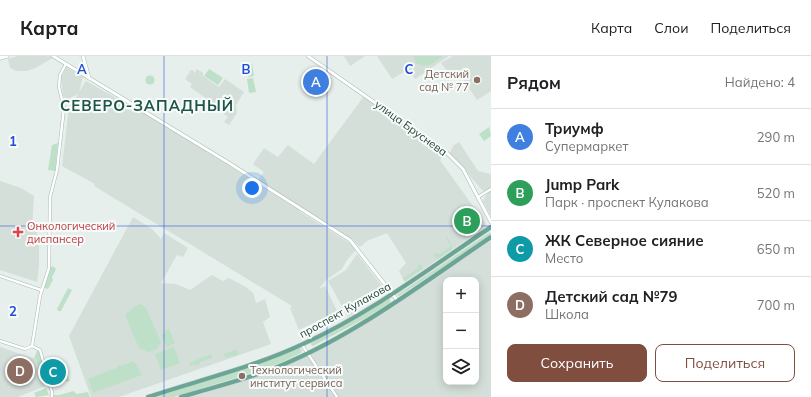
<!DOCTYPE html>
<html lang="ru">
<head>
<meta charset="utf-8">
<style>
	:root { --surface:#fff; --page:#f2f2f2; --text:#202124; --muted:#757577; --line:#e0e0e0; --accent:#7f4e3f }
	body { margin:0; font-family:Mulish,sans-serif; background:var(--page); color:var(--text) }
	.controls { position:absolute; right:12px; bottom:12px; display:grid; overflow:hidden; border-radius:8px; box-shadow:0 2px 10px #0003 }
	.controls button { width:36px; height:36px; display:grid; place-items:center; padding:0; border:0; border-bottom:1px solid var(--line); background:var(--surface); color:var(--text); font:20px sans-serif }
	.you { position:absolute; left:252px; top:132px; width:14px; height:14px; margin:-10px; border:3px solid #fff; border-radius:50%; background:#1a73e8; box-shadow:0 0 0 6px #1a73e833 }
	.badge { display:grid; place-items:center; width:26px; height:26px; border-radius:50%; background:var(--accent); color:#fff; font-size:13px; font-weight:700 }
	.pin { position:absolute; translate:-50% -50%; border:2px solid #fff; box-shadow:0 1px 4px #0006 }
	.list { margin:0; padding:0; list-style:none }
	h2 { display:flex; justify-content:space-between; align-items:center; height:52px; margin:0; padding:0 16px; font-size:17px }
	h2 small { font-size:13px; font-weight:400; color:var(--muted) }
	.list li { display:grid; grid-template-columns:26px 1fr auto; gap:12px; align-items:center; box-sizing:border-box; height:56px; padding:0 16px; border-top:1px solid var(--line) }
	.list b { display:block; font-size:15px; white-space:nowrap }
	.list p { margin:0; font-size:13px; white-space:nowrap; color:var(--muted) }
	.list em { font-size:13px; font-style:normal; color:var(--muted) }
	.actions { display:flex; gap:8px; padding:12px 16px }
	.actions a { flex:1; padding:9px 0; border:1px solid var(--accent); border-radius:8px; text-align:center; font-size:14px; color:var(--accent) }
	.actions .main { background:var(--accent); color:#fff }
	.icon { flex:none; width:22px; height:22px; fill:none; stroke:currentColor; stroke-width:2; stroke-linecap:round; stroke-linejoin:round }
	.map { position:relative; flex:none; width:491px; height:341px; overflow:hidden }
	header { display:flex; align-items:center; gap:24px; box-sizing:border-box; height:56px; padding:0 20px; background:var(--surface); border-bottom:1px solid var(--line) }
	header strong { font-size:19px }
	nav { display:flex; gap:22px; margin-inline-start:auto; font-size:14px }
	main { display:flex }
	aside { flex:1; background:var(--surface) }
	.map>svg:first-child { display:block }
	.built { fill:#d4dfda; fill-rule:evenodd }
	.green { fill:#bfe0c8 }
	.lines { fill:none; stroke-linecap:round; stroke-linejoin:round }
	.minor-casing { stroke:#a8b8b2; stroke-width:3.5 }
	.tertiary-casing { stroke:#a8b8b2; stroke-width:4 }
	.secondary-casing { stroke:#a4bbb3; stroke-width:4.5 }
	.primary-casing { stroke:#c2cac8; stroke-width:5 }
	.minor { stroke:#fff; stroke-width:2.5 }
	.tertiary { stroke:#fff; stroke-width:3 }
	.secondary { stroke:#fff; stroke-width:3.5 }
	.primary { stroke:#6aa596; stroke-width:4 }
	.grid { fill:none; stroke:#1d4ed8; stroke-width:1; stroke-opacity:0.55 }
	.education-dot { fill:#8d6e63; stroke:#f7fbf9; stroke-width:1.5 }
	.health-dot { fill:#e0444e; stroke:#f7fbf9; stroke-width:1.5 }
	.labels { text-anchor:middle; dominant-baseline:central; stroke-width:4; stroke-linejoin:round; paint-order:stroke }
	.education-label { font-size:11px; fill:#785e54; stroke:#f7fbf9; text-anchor:end }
	.street-label { font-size:11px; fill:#24423a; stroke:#f7fbf9 }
	.health-label { font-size:11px; fill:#be3a42; stroke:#f7fbf9; text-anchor:start }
	.district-label { font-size:15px; font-weight:bold; letter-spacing:1px; fill:#1f5548; stroke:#f7fbf9 }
	.grid-label { font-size:13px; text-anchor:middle; font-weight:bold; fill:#1d4ed8; stroke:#f7fbf9; stroke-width:4; stroke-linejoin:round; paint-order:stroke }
</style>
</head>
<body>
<header>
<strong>Карта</strong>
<nav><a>Карта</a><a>Слои</a><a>Поделиться</a></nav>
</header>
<main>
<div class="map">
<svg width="491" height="341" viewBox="0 0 491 341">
	<rect width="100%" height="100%" fill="#e6efeb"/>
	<g class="built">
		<path d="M18 0H50L53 2 35 12 27 15H16L10 12 8 3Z"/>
		<path d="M344 0H365L350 10Z"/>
		<path d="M377 0H449L415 23 409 13 392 23Z"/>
		<path d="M453 0H491V35L477 44 457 14 449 18 441 7Z"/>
		<path d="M66 11 83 21 79 36 86 25 123 46 124 53 145 57 300 154 299 155 351 188 356 194 347 204 342 213 326 224 319 233 325 230 337 255 299 274 290 252 292 250 94 130 95 128 62 110 70 43 74 46 78 38 66 44 63 39 61 23Z"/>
		<path d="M197 13 203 17V20L219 31 225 23 244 36 236 49 237 57 229 69 224 66 228 61 224 58 226 55 212 46 208 51 204 49 207 43 190 31 192 28 185 23 191 14 194 15V18Z"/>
		<path d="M364 40 444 97 440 104 487 170 405 226 399 215 406 207 387 177 367 185 360 191 350 182 258 124 264 116 253 108 264 92 278 101 288 89 314 108Z"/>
		<path d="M459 86 478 115 491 118V160L483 145 487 137 486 135H483L450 97 453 90Z"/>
		<path d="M0 125 21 132 34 140 32 171 37 172V184L39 189V210L37 226 0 214Z"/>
		<path d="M133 161 152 173 161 183 164 177 188 192 183 201 177 199 161 227 176 228 190 234 212 219 223 225 229 222 246 231 253 237 256 247 265 243 270 261 263 266 271 288 119 341H91L69 280Z"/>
		<path d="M491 184V341H190L241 326 278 314 296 304 357 273ZM446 224H476V326H446Z"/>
		<path d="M357 198 381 229 382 236 348 261 328 225 346 214Z"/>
		<path d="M0 291 36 303 45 330 18 341H0Z"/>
	</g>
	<g class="green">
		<path d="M413 0H443L432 8 423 10 416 7Z"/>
		<path d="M252 8 254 20 248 21 246 9Z"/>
		<path d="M209 13 223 22 218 29 204 20Z"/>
		<circle cx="150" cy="24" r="4.5"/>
		<path d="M253 22 256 36 249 37 247 23Z"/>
		<path d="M489 71 491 80 484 85 479 78Z"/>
		<path d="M58 87 55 115 48 114 52 89Z"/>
		<path d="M490 176 491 180 399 240 397 239Z"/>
		<path d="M447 181 452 189 451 194 438 203 434 200 435 197 440 198 451 190 446 182Z"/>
		<path d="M419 207 422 210V213L404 225 402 221 404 222 417 213Z"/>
		<path d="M53 210 56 213 52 221 53 224 48 233 45 232 43 234 50 212Z"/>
		<path d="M68 232 72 234 61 255H58L57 253Z"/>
		<path d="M388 243H390V247L366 262 313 290 311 289V287L335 275Z"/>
		<path d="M141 248 146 252 161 286C158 293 155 295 148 296L139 292 126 262V258L135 250Z"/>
		<path d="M169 273 175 287 167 291 161 279 162 277 165 278 164 275Z"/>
		<path d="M174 291 180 307 161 314 155 298Z"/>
		<path d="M299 292 302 294 301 297 280 307 242 320 174 341H157L262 306Z"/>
		<path d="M237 293 238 299 225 302 224 298Z"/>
		<path d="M37 295H39L47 325 43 326 36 303 34 302Z"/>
		<path d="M211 298 212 302 200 306V308L195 310 194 308 190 310 189 307Z"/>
		<path d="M62 305 70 325 66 326 59 307Z"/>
		<path d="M134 305 142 319 93 337 88 323 116 312 119 309 121 310Z"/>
		<path d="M46 332 49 339 36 341 34 337Z"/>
		<path d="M74 335 76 338 88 336 90 341H54L53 339H59Z"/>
	</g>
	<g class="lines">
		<g class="minor-casing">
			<g id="minor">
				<path d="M478 141 491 133"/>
				<path d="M0 220 41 234"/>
				<path d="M0 285 25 293 32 290 40 240 49 212 50 141 57 114 64 52 59 31 60 19 66 8"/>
				<path d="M302 289 337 341"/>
				<path d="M32 290 40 294 52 336V341"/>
			</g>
		</g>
		<g class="tertiary-casing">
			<g id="tertiary">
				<path d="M53 0 229 107 350 184 397 244"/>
				<path d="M83 0 89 22"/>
				<path d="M308 0 447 97 463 113 491 166"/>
			</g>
		</g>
		<g class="secondary-casing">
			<path id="secondary" d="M0 2 7 0"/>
		</g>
		<g class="primary-casing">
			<g id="primary">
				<path d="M148 341C200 324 254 311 303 288 371 257 430 212 491 171"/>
				<path d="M181 341C214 331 249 323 282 309 355 279 426 225 491 181"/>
			</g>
		</g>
		<use href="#minor" class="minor"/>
		<use href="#tertiary" class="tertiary"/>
		<use href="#secondary" class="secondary"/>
		<use href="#primary" class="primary"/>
	</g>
	<path class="grid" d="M164 0V341M327 0V341M0 170H491"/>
	<g class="education-dot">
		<circle cx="477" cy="24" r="4"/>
		<circle cx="242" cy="320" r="4"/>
	</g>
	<path class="health-dot" d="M16 170h4v4h4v4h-4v4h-4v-4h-4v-4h4z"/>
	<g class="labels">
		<g class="education-label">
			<text x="469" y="18">Детский<tspan x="469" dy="13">сад № 77</tspan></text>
			<text x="250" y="314" text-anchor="start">Технологический<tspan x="250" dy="13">институт сервиса</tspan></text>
		</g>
		<g class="street-label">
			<text transform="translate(411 72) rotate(36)">улица Бруснева</text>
			<text transform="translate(345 254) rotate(-29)">проспект Кулакова</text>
		</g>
		<g class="health-label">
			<text x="27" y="170">Онкологический<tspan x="27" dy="13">диспансер</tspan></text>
		</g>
		<g class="district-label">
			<text x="147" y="49">СЕВЕРО-ЗАПАДНЫЙ</text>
		</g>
	</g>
	<g class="grid-label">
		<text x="82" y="18">A</text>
		<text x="246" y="18">B</text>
		<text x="409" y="18">C</text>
		<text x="13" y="90">1</text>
		<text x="13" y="260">2</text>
	</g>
</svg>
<div class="controls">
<button>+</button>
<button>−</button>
<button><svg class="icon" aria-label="layers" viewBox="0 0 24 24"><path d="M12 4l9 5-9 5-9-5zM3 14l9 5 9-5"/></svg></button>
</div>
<div class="you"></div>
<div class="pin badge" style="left:316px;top:26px;background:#3f7fe0">A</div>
<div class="pin badge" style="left:467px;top:165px;background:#2e9e5b">B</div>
<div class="pin badge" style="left:53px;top:316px;background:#0f9aa8">C</div>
<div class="pin badge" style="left:20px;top:315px;background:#8d6e63">D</div>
</div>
<aside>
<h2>Рядом<small>Найдено: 4</small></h2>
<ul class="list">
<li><span class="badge" style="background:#3f7fe0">A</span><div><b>Триумф</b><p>Супермаркет</p></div><em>290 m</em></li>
<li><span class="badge" style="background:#2e9e5b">B</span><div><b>Jump Park</b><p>Парк · проспект Кулакова</p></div><em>520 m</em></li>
<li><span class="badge" style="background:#0f9aa8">C</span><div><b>ЖК Северное сияние</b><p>Место</p></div><em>650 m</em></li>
<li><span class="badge" style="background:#8d6e63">D</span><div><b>Детский сад №79</b><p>Школа</p></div><em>700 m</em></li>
</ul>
<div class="actions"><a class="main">Сохранить</a><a>Поделиться</a></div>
</aside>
</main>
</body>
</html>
